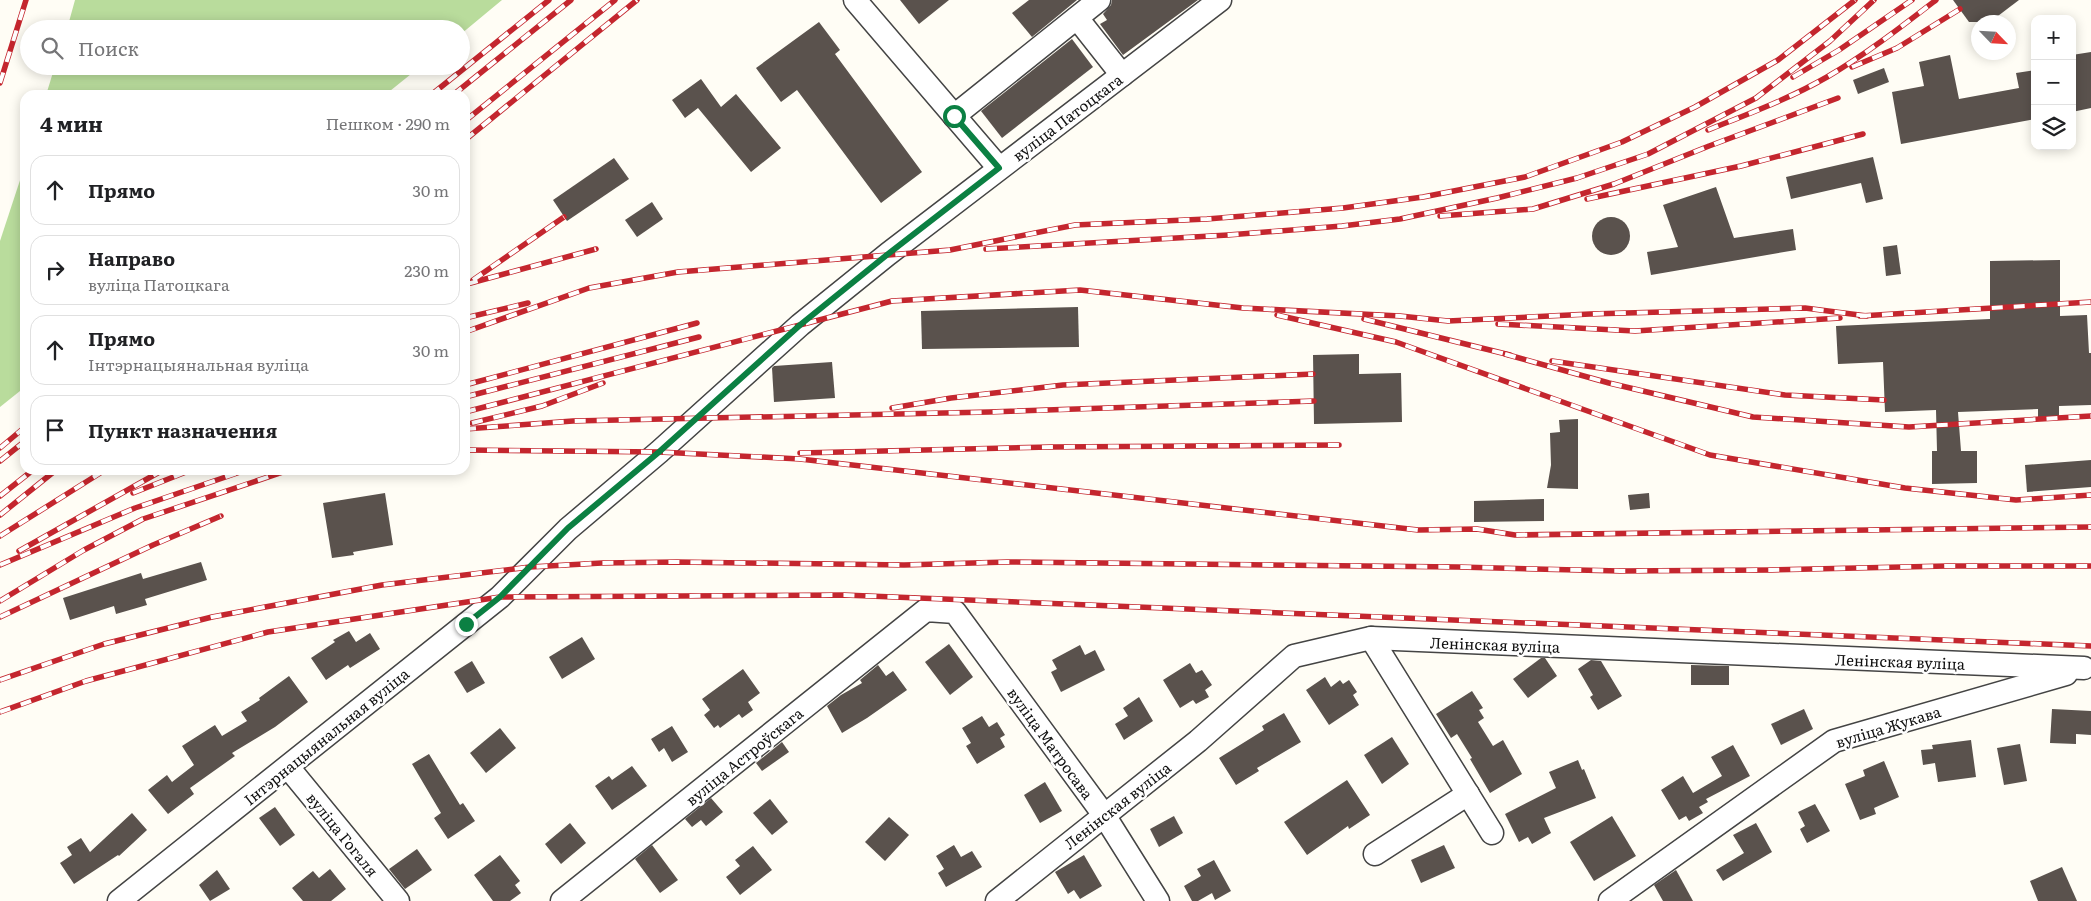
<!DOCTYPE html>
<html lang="ru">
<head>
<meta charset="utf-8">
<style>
	:root { --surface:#fff; --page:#f2f2f2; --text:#202124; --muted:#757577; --line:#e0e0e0 }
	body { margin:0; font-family:Literata,serif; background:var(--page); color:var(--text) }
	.controls { position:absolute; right:15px; top:15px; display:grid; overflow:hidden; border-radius:10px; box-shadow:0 2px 12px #0003 }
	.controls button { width:45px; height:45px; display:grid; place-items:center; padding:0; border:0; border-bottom:1px solid var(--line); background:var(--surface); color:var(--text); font:25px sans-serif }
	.compass { position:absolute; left:1971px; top:15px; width:45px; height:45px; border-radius:50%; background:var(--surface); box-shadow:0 2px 12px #0003; rotate:115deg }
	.stop { position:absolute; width:15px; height:15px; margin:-11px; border:4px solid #0b8043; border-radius:50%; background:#fff }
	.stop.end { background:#0b8043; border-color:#fff; box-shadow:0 1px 5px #0008 }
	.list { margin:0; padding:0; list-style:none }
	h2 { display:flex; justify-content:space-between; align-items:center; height:65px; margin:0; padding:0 20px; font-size:21px }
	h2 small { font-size:16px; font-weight:400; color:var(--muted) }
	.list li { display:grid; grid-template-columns:32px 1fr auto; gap:15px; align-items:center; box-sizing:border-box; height:70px; margin:0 10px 10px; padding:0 10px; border:1px solid var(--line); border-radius:15px }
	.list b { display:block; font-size:19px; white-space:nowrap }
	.list p { margin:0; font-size:16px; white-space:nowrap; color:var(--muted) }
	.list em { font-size:16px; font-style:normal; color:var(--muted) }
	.icon { flex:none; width:28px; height:28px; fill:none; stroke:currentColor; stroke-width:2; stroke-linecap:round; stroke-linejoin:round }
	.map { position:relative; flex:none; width:2091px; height:901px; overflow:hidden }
	.search { position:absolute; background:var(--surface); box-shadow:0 2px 12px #0003; left:20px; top:20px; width:450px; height:55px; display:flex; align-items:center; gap:12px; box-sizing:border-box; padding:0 18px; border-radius:28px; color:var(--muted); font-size:19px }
	.panel { position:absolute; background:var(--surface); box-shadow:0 2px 12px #0003; left:20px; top:90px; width:450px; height:385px; border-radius:15px }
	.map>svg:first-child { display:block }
	.forest { fill:#b9dc9c }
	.building { fill:#5a524d }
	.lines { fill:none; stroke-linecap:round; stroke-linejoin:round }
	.minor-casing { stroke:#444; stroke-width:25 }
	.minor { stroke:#fff; stroke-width:22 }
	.rail-casing { stroke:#c4262e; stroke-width:5.5 }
	.rail { stroke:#fff; stroke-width:4; stroke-dasharray:11; stroke-linecap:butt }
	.route { stroke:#0b8043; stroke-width:6 }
	.labels { text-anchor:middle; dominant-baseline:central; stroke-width:5; stroke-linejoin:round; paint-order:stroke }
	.street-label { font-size:15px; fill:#111; stroke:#fff }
</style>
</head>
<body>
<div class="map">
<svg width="2091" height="901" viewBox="0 0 2091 901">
	<rect width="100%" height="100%" fill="#fffdf5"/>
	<g class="forest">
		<path d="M75 0H502L461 34V29H67Z"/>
		<path d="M55 66H421L385 95H46Z"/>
		<path d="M25 165V387L0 407V241Z"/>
	</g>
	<g class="building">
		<path d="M900 0H949L919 24Z"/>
		<path d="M1029 0H1077L1032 37 1012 13Z"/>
		<path d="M1112 0H1198L1123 55 1100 24 1107 20 1103 14 1111 5Z"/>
		<path d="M1953 0H2019L1990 22H1969Z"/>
		<path d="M819 22 840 50 835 54 922 172 881 203 797 90 781 102 756 68Z"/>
		<path d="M1072 39 1093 67 1002 138 981 111Z"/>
		<path d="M2091 52V108L2072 112V55Z"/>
		<path d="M1950 55 1959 99 2019 88 2016 73 2035 70V119L1901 144 1892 92 1924 86 1919 62Z"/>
		<path d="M1884 68 1889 82 1858 94 1853 80Z"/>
		<path d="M701 79 721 107 736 94 781 148 751 172 698 108 685 118 672 100Z"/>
		<path d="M1873 157 1883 199 1866 203 1861 183 1791 199 1786 177Z"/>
		<path d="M614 158 629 179 567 221 553 200Z"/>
		<path d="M1716 187 1734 238 1793 229 1796 250 1651 275 1647 252 1678 247 1663 205Z"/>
		<path d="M652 202 663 219 637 237 625 220Z"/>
		<circle cx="1611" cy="236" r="19"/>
		<path d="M1897 245 1901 274 1886 276 1883 247Z"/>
		<path d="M2060 260V316L2087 315 2089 353H2091V405L2059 406V417L2038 418V409L1958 412 1961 451H1977V483L1932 484V451H1937L1936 410 1885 412 1883 362 1838 364 1836 326 1990 319V261Z"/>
		<path d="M1078 307 1079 347 922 349 921 311Z"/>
		<path d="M1359 354V374L1401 373 1402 422 1314 424 1313 355Z"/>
		<path d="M832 362 835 398 774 402 772 368 774 366Z"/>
		<path d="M1578 419V489L1547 488 1551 465 1550 433 1560 432 1559 420Z"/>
		<path d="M2091 460V487L2027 492 2025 465Z"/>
		<path d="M385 493 393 545 353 552 354 555 332 558 323 503Z"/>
		<path d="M1649 493 1650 508 1630 510 1628 495Z"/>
		<path d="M1544 499V521L1474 522V501Z"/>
		<path d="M201 562 207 580 145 599 147 605 116 614 114 606 70 620 63 598 141 573 143 579Z"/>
		<path d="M349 631 356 642 370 633 380 649 350 668 348 665 326 680 311 658 335 642 333 640Z"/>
		<path d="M582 637 595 659 562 679 549 657Z"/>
		<path d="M949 644 973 677 950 695 925 662Z"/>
		<path d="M1080 645 1085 655 1095 650 1105 670 1061 692 1051 672 1057 669 1052 660Z"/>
		<path d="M1541 658H1545L1557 676 1528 698 1513 679Z"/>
		<path d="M1591 660 1601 661 1622 696 1598 710 1590 697 1593 695 1578 669Z"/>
		<path d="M472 661 485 683 467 693 454 672Z"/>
		<path d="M1190 663 1196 673 1202 670 1212 685 1205 690 1209 697 1196 704 1193 700 1180 708 1163 680Z"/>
		<path d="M878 665 886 676 893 671 907 690 867 718 842 733 827 706 841 695 862 683 860 680Z"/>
		<path d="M1691 665 1729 666V685H1691Z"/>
		<path d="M743 669 760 693 748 702 753 710 742 718 739 714 720 728 718 725 714 728 704 715 710 710 702 699Z"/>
		<path d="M289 676 308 702 275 727 232 753 235 756 190 788 194 794 168 814 148 790 167 775 172 782 194 765 182 746 215 725 222 736 247 721 241 712 260 700 259 698Z"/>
		<path d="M1325 677 1331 687 1340 680 1343 684 1349 680 1357 692 1353 695 1359 705 1329 725 1306 690Z"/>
		<path d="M1472 691 1483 708 1479 710 1484 718 1478 722 1493 746 1503 740 1522 774 1490 793 1470 759 1472 758 1457 734 1451 738 1436 714Z"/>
		<path d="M1139 697 1153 721 1124 740 1115 724 1128 716 1123 708Z"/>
		<path d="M1804 709 1813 729 1781 745 1771 724Z"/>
		<path d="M2052 709 2091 711V735L2076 734V744L2050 743Z"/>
		<path d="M1284 713 1301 742 1257 768 1259 771 1236 785 1219 758 1264 730 1262 726Z"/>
		<path d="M982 716 989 727 997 722 1005 735 1000 738 1005 747 977 764 966 746 971 743 962 728Z"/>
		<path d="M672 726 688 752 672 762 664 748 659 752 651 739Z"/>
		<path d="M500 728 516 748 486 773 470 753Z"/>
		<path d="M1392 737 1409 764 1382 784 1364 755Z"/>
		<path d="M1971 740 1976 777 1938 782 1935 763 1923 765 1921 750 1933 749 1932 745Z"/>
		<path d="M782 742 789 752 762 771 756 763Z"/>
		<path d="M2020 744 2027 781 2004 785 1997 748Z"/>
		<path d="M1733 745 1750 776 1706 799 1708 802 1699 807 1703 813 1689 821 1686 816 1679 820 1661 790 1683 776 1693 793 1722 776 1711 757Z"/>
		<path d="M429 754 460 805 463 803 475 821 448 839 434 818 441 813 412 764Z"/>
		<path d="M1578 760 1582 770 1584 769 1596 798 1544 818 1551 833 1532 844 1528 837 1519 842 1505 814 1556 788 1549 772Z"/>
		<path d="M1884 761 1899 797 1874 808 1876 814 1860 820 1845 784 1865 776 1863 770Z"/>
		<path d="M632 766 647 786 612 810 595 786 609 776 612 780Z"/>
		<path d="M1347 780 1370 815 1349 829 1348 826 1307 855 1284 822Z"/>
		<path d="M1045 782 1062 811 1040 823 1024 795Z"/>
		<path d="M711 798 723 812 706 826 701 820 692 827 685 819Z"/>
		<path d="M770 799 788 822 772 835 753 813Z"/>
		<path d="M1815 804 1830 831 1807 843 1800 829 1805 826 1798 812Z"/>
		<path d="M275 807 295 835 280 846 259 818Z"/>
		<path d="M132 813 147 830 119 856 118 855 74 884 60 863 72 855 67 847 81 838 90 852Z"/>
		<path d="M1174 816 1183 833 1159 847 1150 829Z"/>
		<path d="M1612 816 1636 856 1594 881 1570 842Z"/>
		<path d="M889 817 909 835 885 861 865 842Z"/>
		<path d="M570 823 586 843 561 864 545 844Z"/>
		<path d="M1756 823 1772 852 1723 881 1716 870 1744 853 1733 835Z"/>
		<path d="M652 845 678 880 660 893 635 859Z"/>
		<path d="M954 845 961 857 972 851 982 867 946 887 938 873 944 869 936 856Z"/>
		<path d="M1444 845 1455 868 1421 883 1411 860Z"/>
		<path d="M753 846 772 870 740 895 726 877 740 866 735 860Z"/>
		<path d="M417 849 432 870 405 889 389 869Z"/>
		<path d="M500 855 520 881 515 885 521 893 510 901H493L474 875Z"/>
		<path d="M1084 855 1102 886 1080 899 1074 890 1068 894 1055 872Z"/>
		<path d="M1214 860 1231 891 1215 900 1212 893 1198 901H1192L1184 886 1201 876 1197 869Z"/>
		<path d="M2062 867 2077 901H2038L2030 881Z"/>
		<path d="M330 869 346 889 331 901H303L292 888 313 871 319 878Z"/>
		<path d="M217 870 230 889 210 901 199 885Z"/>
		<path d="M1676 870 1693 901H1663L1654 885Z"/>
	</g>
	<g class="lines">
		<g class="minor-casing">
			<g id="minor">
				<path d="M855 0 999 168"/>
				<path d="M1077 18 1122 75"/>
				<path d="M954 116 1099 0"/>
				<path d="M1371 638 1492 833"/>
				<path d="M288 767 398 901"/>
				<path d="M1375 854 1468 794"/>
				<path d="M119 901 500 597 568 529 659 452 800 325 888 254 1220 0"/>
				<path d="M562 901 926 610 955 612 1104 815 1158 901"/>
				<path d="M997 901 1198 741 1294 656 1371 638 2084 668"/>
				<path d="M1610 901 1834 741 2066 674"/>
			</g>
		</g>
		<use href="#minor" class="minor"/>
		<g class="rail-casing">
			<g id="rail">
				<path d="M1852 67 1897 48 1960 9"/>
				<path d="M1793 77 1839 50 1912 0"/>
				<path d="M0 83 26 0"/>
				<path d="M431 95 549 0"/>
				<path d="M453 95 571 0"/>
				<path d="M465 121 615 0"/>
				<path d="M1708 130C1748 114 1789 99 1827 77 1865 55 1901 27 1936 0"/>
				<path d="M465 140 637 0"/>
				<path d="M1587 199 1741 166 1863 134"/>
				<path d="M1440 216 1533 209 1614 184 1709 146 1838 98"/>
				<path d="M986 249 1228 235 1342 226 1400 219 1497 198 1577 178 1648 154 1756 98 1830 41 1874 0"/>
				<path d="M473 280 564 217"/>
				<path d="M467 284 596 249"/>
				<path d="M1277 315 1396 342 1710 455 1905 488 2016 500 2091 495"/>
				<path d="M1860 316 2091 302"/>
				<path d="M465 318 528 303"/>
				<path d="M1364 319 1510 355"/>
				<path d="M1498 324 1635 331 1840 318"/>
				<path d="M465 332 589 288 678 272 950 250 1075 225 1207 219 1343 208 1423 197 1525 177 1622 142 1695 107 1778 60 1855 0"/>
				<path d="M1505 354 1609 383 1753 417 1909 427 2091 416"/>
				<path d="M1552 361 1785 395 1884 400"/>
				<path d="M465 385 697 323"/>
				<path d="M465 397 699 337"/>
				<path d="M892 408 951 398 1063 385 1313 374"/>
				<path d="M465 412 892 301 1080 290 1243 308 1400 316 1448 321 1590 314 1805 308 1867 316"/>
				<path d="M472 423 542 406 603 383"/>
				<path d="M465 429 573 421 989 412 1314 401"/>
				<path d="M0 448 25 427"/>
				<path d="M465 450 659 452 800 459 1418 530 1477 529 1515 535 2091 527"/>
				<path d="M800 453 1051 447 1339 445"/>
				<path d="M0 461 25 441"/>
				<path d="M133 493 191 470"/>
				<path d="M0 496 33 470"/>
				<path d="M0 515 56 470"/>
				<path d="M0 536 105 470"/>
				<path d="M19 551 163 470"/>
				<path d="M0 565 135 508 246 470"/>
				<path d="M0 601 84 550 143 519 289 470"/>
				<path d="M0 617 153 545 221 516"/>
				<path d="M0 680 104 644 212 617 382 585 530 567 602 563 677 562 904 565 1007 562 1458 567 1620 571 1772 570 1947 566H2091"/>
				<path d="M0 712 86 681 268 632 500 597 844 595 2091 646"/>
			</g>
		</g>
		<use href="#rail" class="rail"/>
	</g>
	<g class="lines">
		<path class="route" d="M466 624 500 597 568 528 659 452 800 325 888 254 999 168 954 116"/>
	</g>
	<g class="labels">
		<g class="street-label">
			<text transform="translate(1067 117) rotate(-37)">вуліца Патоцкага</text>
			<text transform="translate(1495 644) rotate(2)">Ленінская вуліца</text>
			<text transform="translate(1900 661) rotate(2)">Ленінская вуліца</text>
			<text transform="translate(1888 726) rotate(-17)">вуліца Жукава</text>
			<text transform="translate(326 736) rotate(-39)">Інтэрнацыянальная вуліца</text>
			<text transform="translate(1051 743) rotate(54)">вуліца Матросава</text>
			<text transform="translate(744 756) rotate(-39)">вуліца Астроўскага</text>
			<text transform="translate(1117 805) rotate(-38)">Ленінская вуліца</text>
			<text transform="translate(343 834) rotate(51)">вуліца Гогаля</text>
		</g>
	</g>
</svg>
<div class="controls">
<button>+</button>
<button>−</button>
<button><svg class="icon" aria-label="layers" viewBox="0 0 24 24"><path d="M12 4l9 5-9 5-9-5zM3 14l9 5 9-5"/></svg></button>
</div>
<svg class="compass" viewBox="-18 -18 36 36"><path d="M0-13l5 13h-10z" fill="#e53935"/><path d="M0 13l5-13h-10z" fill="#757577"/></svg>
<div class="stop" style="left:954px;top:116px"></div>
<div class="stop end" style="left:466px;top:624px"></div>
<div class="search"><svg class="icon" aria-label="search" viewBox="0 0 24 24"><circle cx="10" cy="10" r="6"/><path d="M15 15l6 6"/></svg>Поиск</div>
<section class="panel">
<h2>4 мин<small>Пешком · 290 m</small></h2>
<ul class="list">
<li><svg class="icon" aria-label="ahead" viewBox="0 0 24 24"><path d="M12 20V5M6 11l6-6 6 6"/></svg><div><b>Прямо</b></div><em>30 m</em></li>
<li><svg class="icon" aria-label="right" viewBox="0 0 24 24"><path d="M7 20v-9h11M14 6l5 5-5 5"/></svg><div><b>Направо</b><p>вуліца Патоцкага</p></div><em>230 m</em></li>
<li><svg class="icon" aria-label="ahead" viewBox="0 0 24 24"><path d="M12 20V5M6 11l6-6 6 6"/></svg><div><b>Прямо</b><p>Інтэрнацыянальная вуліца</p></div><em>30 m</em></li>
<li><svg class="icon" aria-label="arrive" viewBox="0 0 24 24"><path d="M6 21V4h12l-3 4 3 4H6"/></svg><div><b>Пункт назначения</b></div></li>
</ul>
</section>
</div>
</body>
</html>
